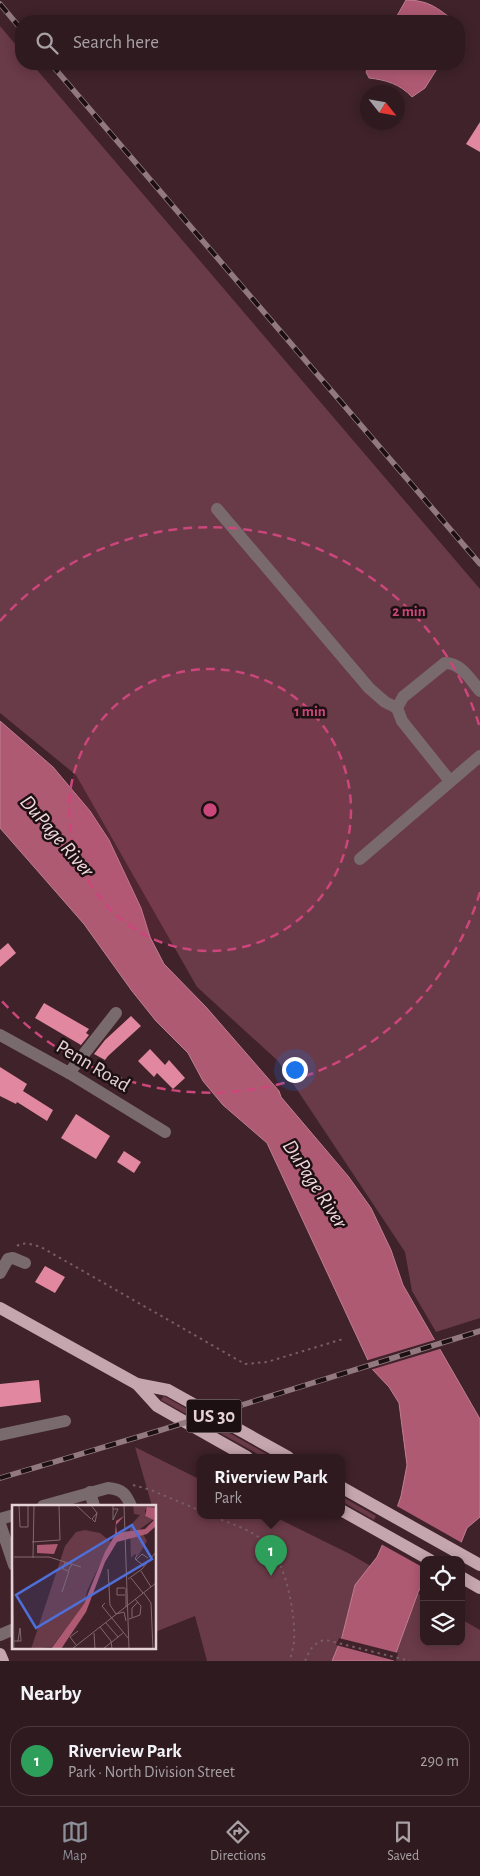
<!DOCTYPE html>
<html lang="en">
<head>
<meta charset="utf-8">
<style>
	:root { --surface:#2f1a20; --page:#3b272d; --text:#f1f3f6; --muted:#a7a1a5; --line:#4a383e; --accent:#8c9099 }
	body { margin:0; font-family:"Alegreya Sans",sans-serif; background:var(--page); color:var(--text) }
	.controls { position:absolute; right:15px; bottom:15px; display:grid; overflow:hidden; border-radius:10px; box-shadow:0 2px 12px #0003 }
	.controls button { width:45px; height:45px; display:grid; place-items:center; padding:0; border:0; border-bottom:1px solid var(--line); background:var(--surface); color:var(--text); font:25px sans-serif }
	.compass { position:absolute; left:360px; top:85px; width:45px; height:45px; border-radius:50%; background:var(--surface); box-shadow:0 2px 12px #0003; rotate:121deg }
	.you { position:absolute; left:294px; top:1069px; width:18px; height:18px; margin:-12px; border:4px solid #fff; border-radius:50%; background:#1a73e8; box-shadow:0 0 0 8px #1a73e833 }
	.badge { display:grid; place-items:center; width:32px; height:32px; border-radius:50%; background:var(--accent); color:#fff; font-size:16px; font-weight:700 }
	.pin { position:absolute; translate:-50% -41px; filter:drop-shadow(0 1px 2px #0008) }
	.pin::after { content:''; position:absolute; top:26px; width:18px; height:15px; background:inherit; clip-path:polygon(0 0,100% 0,50% 100%) }
	.popup { position:absolute; left:197px; top:1454px; width:148px; height:65px; box-sizing:border-box; display:grid; place-content:center; border-radius:10px; background:var(--surface); filter:drop-shadow(0 1px 4px #0005); font-size:16px; white-space:nowrap; color:var(--muted) }
	.popup b { font-size:19px; color:var(--text) }
	.popup::after { content:''; position:absolute; left:50%; top:100%; margin-left:-10px; border:10px solid transparent; border-top-color:var(--surface) }
	.list { margin:0; padding:0; list-style:none }
	h2 { display:flex; justify-content:space-between; align-items:center; height:65px; margin:0; padding:0 20px; font-size:21px }
	h2 small { font-size:16px; font-weight:400; color:var(--muted) }
	.list li { display:grid; grid-template-columns:32px 1fr auto; gap:15px; align-items:center; box-sizing:border-box; height:70px; margin:0 10px 10px; padding:0 10px; border:1px solid var(--line); border-radius:20px }
	.list b { display:block; font-size:19px; white-space:nowrap }
	.list p { margin:0; font-size:16px; white-space:nowrap; color:var(--muted) }
	.list em { font-size:16px; font-style:normal; color:var(--muted) }
	.icon { flex:none; width:28px; height:28px; fill:none; stroke:currentColor; stroke-width:2; stroke-linecap:round; stroke-linejoin:round }
	.map { position:relative; flex:none; width:480px; height:1661px; overflow:hidden }
	.search { position:absolute; background:var(--surface); box-shadow:0 2px 12px #0003; left:15px; right:15px; top:15px; height:55px; display:flex; align-items:center; gap:12px; box-sizing:border-box; padding:0 18px; border-radius:20px; color:var(--muted); font-size:19px }
	.sheet { height:145px; background:var(--surface) }
	nav { display:flex; justify-content:space-around; align-items:center; box-sizing:border-box; height:70px; border-top:1px solid var(--line); background:var(--surface); font-size:14px; color:var(--muted) }
	nav a { display:grid; justify-items:center; gap:2px }
	nav .on { color:var(--accent) }
	.map>svg:first-child { display:block }
	.green { fill:#693a47 }
	.water { fill:#af5a73; stroke:#bf7e91 }
	.pier { fill:#3f222a }
	.building { fill:#e188a0 }
	.lines { fill:none; stroke-linecap:round; stroke-linejoin:round }
	.path { stroke:#775d64; stroke-width:2; stroke-dasharray:2.5 4; stroke-linecap:butt }
	.minor { stroke:#796a6d; stroke-width:12 }
	.major { stroke:#c6a6ae; stroke-width:12 }
	.rail-casing { stroke:#927980; stroke-width:5.5 }
	.rail { stroke:#1d1013; stroke-width:4; stroke-dasharray:11; stroke-linecap:butt }
	.ring { fill:none; stroke:#cb467a; stroke-width:2.5; stroke-dasharray:9 6 }
	.labels { text-anchor:middle; dominant-baseline:central; stroke-width:5; stroke-linejoin:round; paint-order:stroke }
	.shield { fill:#1d1013; stroke:#a9979c; stroke-width:1 }
	.shield-label { font-size:19px; font-weight:bold; fill:#e5d1d6 }
	.street-label { font-size:20px; fill:#e5d1d6; stroke:#1d1013 }
	.water-label { font-size:21px; font-style:italic; fill:#f1d8de; stroke:#1d1013 }
	.inset-road { fill:none; stroke:#81686f; stroke-width:1 }
	.view { fill:#4f6fd8; fill-opacity:0.15; stroke:#4f6fd8; stroke-width:2.5 }
	.inset-edge { fill:none; stroke:#e5d1d6; stroke-width:2.5 }
	.centre { fill:#cb467a; stroke:#1d1013; stroke-width:2.5 }
	.ring-label { font-size:15px; text-anchor:middle; font-weight:bold; fill:#cb467a; stroke:#1d1013; stroke-width:5; stroke-linejoin:round; paint-order:stroke }
</style>
</head>
<body>
<div class="map">
<svg width="480" height="1661" viewBox="0 0 480 1661">
	<rect width="100%" height="100%" fill="#3f222a"/>
	<g class="green">
		<path d="M0 26 21 51V64H32L480 589V1318L436 1332 412 1291 405 1252 278 1061 197 987 76 775 0 713Z"/>
		<path d="M164 1396 272 1457H263L161 1400Z"/>
		<path d="M135 1447 201 1480V1515H271L350 1554 424 1597V1642H461V1619L480 1630V1661H207L195 1616 155 1632V1506H152Z"/>
		<path d="M341 1496 376 1516 374 1520 341 1501Z"/>
	</g>
	<g class="water">
		<path d="M406 0C428 0 438 8 454 21H394Z"/>
		<path d="M370 64H440L425 88 412 97C400 84 386 80 369 78L366 72Z"/>
		<path d="M0 721 53 767 90 811 109 840 141 908 150 937 164 964 206 1007 279 1091 281 1097 348 1176 371 1208 391 1250 403 1285 480 1419V1517L467 1528 454 1560H424V1585L419 1590 393 1661H332L342 1637 355 1585 377 1557 390 1528 401 1496 407 1465 399 1403 389 1387 372 1369 267 1143 223 1105 203 1081 188 1053 156 1021 132 991 84 924 0 828Z"/>
	</g>
	<g class="pier">
		<path d="M438 1339 443 1348 370 1370 365 1361Z"/>
		<path d="M395 1505 464 1544 457 1560H424V1568L381 1544Z"/>
		<path d="M339 1638 398 1653 396 1661 336 1645Z"/>
	</g>
	<g class="building">
		<path d="M480 122V152L466 144Z"/>
		<path d="M8 943 16 953 0 967V950Z"/>
		<path d="M44 1003 89 1029 86 1033 89 1035 81 1045 35 1018Z"/>
		<path d="M131 1016 141 1026 108 1056 105 1060 94 1054 105 1040Z"/>
		<path d="M150 1049 165 1065 169 1060 185 1078 173 1089 157 1073 154 1077 138 1061Z"/>
		<path d="M0 1067 27 1084 23 1091 53 1110 47 1121 17 1102 16 1104 0 1096Z"/>
		<path d="M76 1114 110 1136 96 1159 61 1138Z"/>
		<path d="M124 1151 141 1162 134 1173 117 1162Z"/>
		<path d="M45 1266 65 1277 55 1293 35 1282Z"/>
		<path d="M39 1380 41 1402 0 1407V1384Z"/>
	</g>
	<g class="lines">
		<g class="path">
			<path d="M17 1246C24 1241 33 1245 41 1247L245 1364 267 1362 343 1339"/>
			<path d="M133 1485 151 1490 201 1511"/>
			<path d="M209 1515C228 1523 252 1529 267 1544 286 1562 296 1616 294 1642 293 1648 291 1655 290 1661"/>
			<path d="M305 1661C310 1650 313 1642 326 1640L410 1661"/>
		</g>
		<g class="minor">
			<path d="M217 509 369 688 385 702 397 708"/>
			<path d="M450 781 402 721 397 708 403 697 445 663C461 663 470 679 480 691"/>
			<path d="M360 859 480 756"/>
			<path d="M0 1035 69 1073 165 1132"/>
			<path d="M69 1073 116 1013"/>
			<path d="M0 1273 8 1259 13 1258 25 1263"/>
			<path d="M0 1435 65 1421"/>
			<path d="M90 1492 94 1506"/>
			<path d="M43 1506 108 1488C122 1489 126 1494 131 1506"/>
			<path d="M0 1519 14 1515"/>
			<path d="M0 1524 14 1565"/>
			<path d="M0 1635 14 1629"/>
		</g>
		<g class="major">
			<path d="M0 1308 137 1384 168 1390 288 1457"/>
			<path d="M137 1384 157 1406 247 1457"/>
			<path d="M341 1487 480 1565"/>
			<path d="M341 1510 430 1560"/>
			<path d="M461 1577 480 1588"/>
			<path d="M0 1654 3 1661"/>
		</g>
		<g class="rail-casing">
			<g id="rail">
				<path d="M0 4 21 29"/>
				<path d="M51 64 480 564"/>
				<path d="M0 1478 158 1431 480 1331"/>
			</g>
		</g>
		<use href="#rail" class="rail"/>
	</g>
	<circle cx="210" cy="810" r="141" fill="#cb467a" fill-opacity=".12"/>
	<g class="ring">
		<circle cx="210" cy="810" r="141"/>
		<path d="M480 892A282 282 0 0 1 0 999M0 621A282 282 0 0 1 480 728"/>
	</g>
	<g class="labels">
		<rect class="shield" x="186.5" y="1399.5" width="55" height="33" rx="4"/>
		<g class="shield-label">
			<text x="214" y="1416">US 30</text>
		</g>
		<g class="street-label">
			<text transform="translate(93 1066) rotate(31)">Penn Road</text>
		</g>
		<g class="water-label">
			<text transform="translate(57 836) rotate(49)">DuPage River</text>
			<text transform="translate(315 1184) rotate(57)">DuPage River</text>
		</g>
	</g>
	<g transform="translate(12 1505)">
		<rect width="144" height="144" fill="#3f222a"/>
		<path d="M121 0H144V3L133 5V11L142 14 128 24 135 36 126 51 123 49 119 53 118 21 128 10 122 9ZM73 25 88 28 99 37 75 86 72 100 40 142 19 144 53 41 64 27Z" fill="#693a47"/>
		<path d="M135 2 144 3V21L135 29 105 37 93 57 74 107 49 144H39L72 99 93 47 103 30 104 16 112 11 104 20 105 28 133 24 142 15 133 11ZM46 39 42 49 25 48V40Z" fill="#af5a73"/>
		<path class="inset-road" d="M7 0 8 22H16V0M64 0 79 14M79 0 85 8 83 17 80 14 85 8M101 0V15L106 4H101M112 0 117 144M0 28 2 144M20 37 48 35 47 0H23M125 50 123 54 132 61M2 52H37L69 62M21 53 22 0M124 55 130 49 136 53M53 57 51 64 56 66 60 59M96 64 98 100 104 109 112 107 114 116M129 66 139 82M119 73 131 88M116 74 130 64 144 47M113 83H105V90H113M50 87 57 66M132 88 139 98 141 144M93 98 90 101 116 133M114 102V83M120 112V103L126 97M117 114 128 110 129 101 123 94M94 118 106 132M88 122 99 136 100 144M82 128 83 144M2 136H9V135L8 123 6 136M64 140 58 132 66 126M60 144 144 78M91 144 111 128"/>
		<path class="view" d="M120 20 140 54 24 123 4 90Z"/>
		<rect width="144" height="144" class="inset-edge"/>
	</g>
	<circle cx="210" cy="810" r="8" class="centre"/>
	<g class="ring-label">
		<text x="409" y="616">2 min</text>
		<text x="310" y="716">1 min</text>
	</g>
</svg>
<div class="controls">
<button><svg class="icon" aria-label="locate" viewBox="0 0 24 24"><circle cx="12" cy="12" r="6"/><path d="M12 2v4M12 18v4M2 12h4M18 12h4"/></svg></button>
<button><svg class="icon" aria-label="layers" viewBox="0 0 24 24"><path d="M12 4l9 5-9 5-9-5zM3 14l9 5 9-5"/></svg></button>
</div>
<svg class="compass" viewBox="-18 -18 36 36"><path d="M0-13l5 13h-10z" fill="#e53935"/><path d="M0 13l5-13h-10z" fill="#a7a1a5"/></svg>
<div class="you"></div>
<div class="pin badge" style="left:271px;top:1576px;background:#2e9e5b">1</div>
<div class="popup"><b>Riverview Park</b>Park</div>
<div class="search"><svg class="icon" aria-label="search" viewBox="0 0 24 24"><circle cx="10" cy="10" r="6"/><path d="M15 15l6 6"/></svg>Search here</div>
</div>
<section class="sheet">
<h2>Nearby<small></small></h2>
<ul class="list">
<li><span class="badge" style="background:#2e9e5b">1</span><div><b>Riverview Park</b><p>Park · North Division Street</p></div><em>290 m</em></li>
</ul>
</section>
<nav>
<a class="on"><svg class="icon" aria-label="map" viewBox="0 0 24 24"><path d="M3 6l6-2 6 2 6-2v14l-6 2-6-2-6 2zM9 4v14M15 6v14"/></svg>Map</a>
<a><svg class="icon" aria-label="directions" viewBox="0 0 24 24"><path d="M12 3l9 9-9 9-9-9zM9 14v-3h6M13 9l2 2-2 2"/></svg>Directions</a>
<a><svg class="icon" aria-label="saved" viewBox="0 0 24 24"><path d="M7 4h10v16l-5-4-5 4z"/></svg>Saved</a>
</nav>
</body>
</html>
